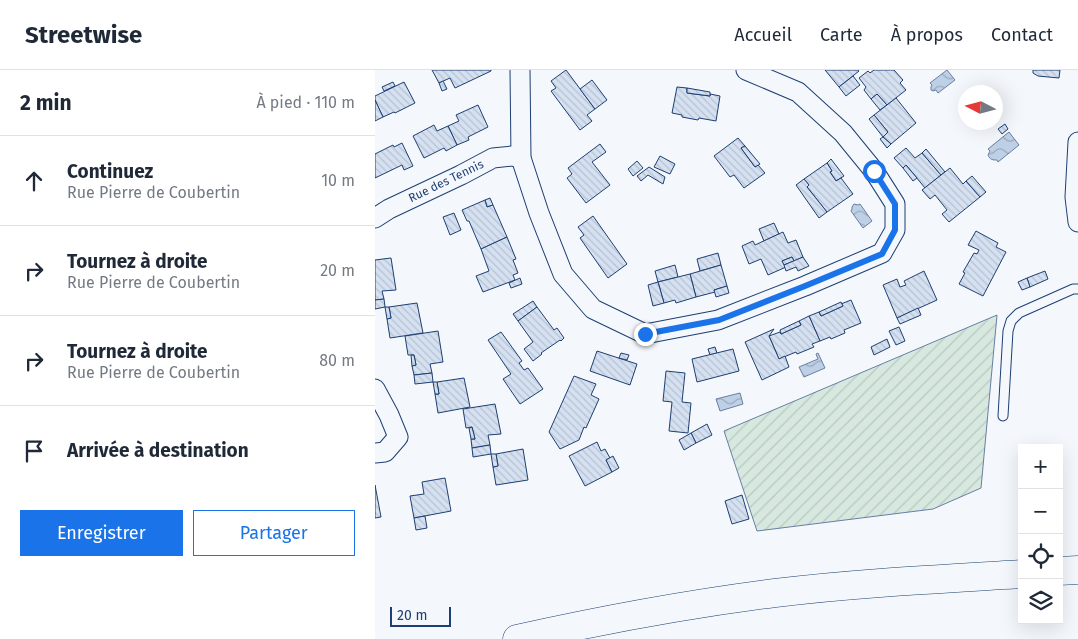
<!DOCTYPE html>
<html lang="fr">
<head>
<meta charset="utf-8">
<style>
	:root { --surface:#fff; --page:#f2f2f3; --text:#1f2937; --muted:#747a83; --line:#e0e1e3; --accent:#1a73e8 }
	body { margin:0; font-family:"Fira Sans",sans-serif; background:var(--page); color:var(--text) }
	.controls { position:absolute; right:15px; bottom:15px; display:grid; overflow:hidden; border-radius:0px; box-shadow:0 5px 20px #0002 }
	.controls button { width:45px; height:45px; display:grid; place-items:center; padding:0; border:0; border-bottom:1px solid var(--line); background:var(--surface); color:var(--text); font:25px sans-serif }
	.compass { position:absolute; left:583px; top:15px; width:45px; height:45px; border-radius:50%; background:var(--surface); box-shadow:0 5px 20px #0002; rotate:276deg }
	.scale { position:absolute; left:15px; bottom:12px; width:61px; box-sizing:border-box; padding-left:5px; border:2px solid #1d3f73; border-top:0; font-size:14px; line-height:18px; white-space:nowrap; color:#1d3f73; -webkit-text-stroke:4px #f4f7fb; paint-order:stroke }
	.stop { position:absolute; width:15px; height:15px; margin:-11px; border:4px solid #1a73e8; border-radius:50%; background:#fff }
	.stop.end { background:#1a73e8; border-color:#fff; box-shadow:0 1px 5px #0008 }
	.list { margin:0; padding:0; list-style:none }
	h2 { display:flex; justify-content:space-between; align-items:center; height:65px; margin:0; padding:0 20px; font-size:21px }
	h2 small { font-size:16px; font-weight:400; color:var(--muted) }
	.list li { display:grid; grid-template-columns:32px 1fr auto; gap:15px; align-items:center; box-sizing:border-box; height:90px; padding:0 20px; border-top:1px solid var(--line) }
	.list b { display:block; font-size:19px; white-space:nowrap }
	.list p { margin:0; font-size:16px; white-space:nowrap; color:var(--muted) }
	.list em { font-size:16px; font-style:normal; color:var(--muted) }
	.actions { display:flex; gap:10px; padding:15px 20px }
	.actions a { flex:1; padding:11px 0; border:1px solid var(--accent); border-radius:0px; text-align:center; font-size:18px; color:var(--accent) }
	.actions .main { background:var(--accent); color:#fff }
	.icon { flex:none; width:28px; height:28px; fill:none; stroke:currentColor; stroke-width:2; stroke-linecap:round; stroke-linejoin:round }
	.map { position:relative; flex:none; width:703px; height:569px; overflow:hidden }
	header { display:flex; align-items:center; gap:30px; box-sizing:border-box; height:70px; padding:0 25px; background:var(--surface); border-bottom:1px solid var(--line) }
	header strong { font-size:24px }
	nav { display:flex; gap:28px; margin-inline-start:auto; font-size:18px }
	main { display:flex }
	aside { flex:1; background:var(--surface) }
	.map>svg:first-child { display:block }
	.garden { fill:url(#garden-furrows); stroke:#687fa3 }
	.water { fill:url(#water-waves); stroke:#687fa3 }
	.building { fill:url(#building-back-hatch); stroke:#1d3f73 }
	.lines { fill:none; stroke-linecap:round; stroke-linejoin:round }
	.service-casing { stroke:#1d3f73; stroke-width:11 }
	.minor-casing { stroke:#1d3f73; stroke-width:21 }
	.primary-casing { stroke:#1d3f73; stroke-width:29 }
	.service { stroke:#f4f7fb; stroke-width:9 }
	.minor { stroke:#f4f7fb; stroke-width:19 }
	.primary { stroke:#f4f7fb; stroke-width:28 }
	.route { stroke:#1a73e8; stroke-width:6 }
	.labels { text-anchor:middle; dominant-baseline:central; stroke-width:4; stroke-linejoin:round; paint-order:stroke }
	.street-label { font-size:12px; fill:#1d3f73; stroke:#f4f7fb }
</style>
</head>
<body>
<header>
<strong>Streetwise</strong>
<nav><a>Accueil</a><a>Carte</a><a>À propos</a><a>Contact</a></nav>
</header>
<main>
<aside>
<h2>2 min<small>À pied · 110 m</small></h2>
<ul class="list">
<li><svg class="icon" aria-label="ahead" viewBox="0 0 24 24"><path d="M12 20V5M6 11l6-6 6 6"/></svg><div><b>Continuez</b><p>Rue Pierre de Coubertin</p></div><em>10 m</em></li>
<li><svg class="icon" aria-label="right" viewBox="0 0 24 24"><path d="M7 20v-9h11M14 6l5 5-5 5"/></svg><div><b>Tournez à droite</b><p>Rue Pierre de Coubertin</p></div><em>20 m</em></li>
<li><svg class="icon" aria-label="right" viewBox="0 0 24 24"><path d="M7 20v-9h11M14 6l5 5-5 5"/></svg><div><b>Tournez à droite</b><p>Rue Pierre de Coubertin</p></div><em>80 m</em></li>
<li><svg class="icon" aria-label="arrive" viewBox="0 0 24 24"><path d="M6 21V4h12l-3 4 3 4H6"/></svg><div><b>Arrivée à destination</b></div></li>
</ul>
<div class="actions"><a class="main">Enregistrer</a><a>Partager</a></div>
</aside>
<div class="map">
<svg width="703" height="569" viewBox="0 0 703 569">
	<defs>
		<pattern id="garden-furrows" width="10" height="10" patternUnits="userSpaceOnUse" patternTransform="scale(1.25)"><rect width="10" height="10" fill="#d7e8df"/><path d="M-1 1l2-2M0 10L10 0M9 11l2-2" fill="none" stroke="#b8c8c3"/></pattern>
		<pattern id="water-waves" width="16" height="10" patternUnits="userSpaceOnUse" patternTransform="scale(1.25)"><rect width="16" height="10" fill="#bed0e5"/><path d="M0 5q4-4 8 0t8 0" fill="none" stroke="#9aaabe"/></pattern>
		<pattern id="building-back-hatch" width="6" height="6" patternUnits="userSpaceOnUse" patternTransform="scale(1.25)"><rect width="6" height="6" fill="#d5e0f0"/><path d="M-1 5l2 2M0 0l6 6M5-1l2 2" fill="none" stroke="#b6c1d1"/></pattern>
	</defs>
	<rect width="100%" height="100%" fill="#f4f7fb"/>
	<path class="garden" d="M622 245 606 418 558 439 382 461 349 361Z"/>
	<g class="water">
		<path d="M572 0 580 10 563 23 561 20 558 21 556 20V17L557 15 555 13Z"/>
		<path d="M634 62 644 75 623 92 622 90C618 90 615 90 613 85L615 81 613 79Z"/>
		<path d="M479 134 483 135 485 134 497 151 488 158 476 141 477 139V137Z"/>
		<path d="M443 283 450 298 429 307 424 297 443 289 441 284Z"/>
		<path d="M365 323 368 334 345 341 341 329Z"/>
	</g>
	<g class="building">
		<path d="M57 0H116V1L80 18 75 8 64 13Z"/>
		<path d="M191 0 220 39 212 45 217 51 205 60 176 21 181 18 176 11Z"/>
		<path d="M450 0H483L484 1 464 17Z"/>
		<path d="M499 0H519L528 10 525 13 531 20 512 35 502 24 496 29 489 20 491 17 484 8 493 1 495 3Z"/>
		<path d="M658 0H685L684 8 663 6 658 3Z"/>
		<path d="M478 6 485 15 471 26 464 17Z"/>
		<path d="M217 10 232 30 220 39 205 19Z"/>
		<path d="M68 11 72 19 67 21 64 13Z"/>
		<path d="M18 12 20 16 9 21 7 17Z"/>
		<path d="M29 12 40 33 20 43 19 42 8 47 0 30V26Z"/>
		<path d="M302 17 312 18V23L335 26V24L345 26 341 51 324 48 323 50 307 47V45L297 43Z"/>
		<path d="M312 18 335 22V26L312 23Z"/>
		<path d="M502 24 512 35 505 40 496 29Z"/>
		<path d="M521 28 541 53 516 74 508 67 513 62 499 45Z"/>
		<path d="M0 30 8 47 0 51Z"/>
		<path d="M103 35 113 57 93 67 94 70 82 75 73 56 84 51 81 45Z"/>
		<path d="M499 45 513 62 508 67 494 49Z"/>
		<path d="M630 54 633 59 627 64 623 59Z"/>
		<path d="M59 55 62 61 73 56 82 75 71 81 69 78 49 88 38 66Z"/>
		<path d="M508 67 516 74 512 78 505 69Z"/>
		<path d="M363 68 370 76 366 78 380 97 383 95 390 103 369 118 359 105 355 107 339 86Z"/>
		<path d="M27 73 38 96 29 100 27 95 0 108V84L18 75 19 77Z"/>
		<path d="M225 74 231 82 217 92 235 115 211 133 192 108 197 104 193 98Z"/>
		<path d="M370 76 385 94 380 97 366 78Z"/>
		<path d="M531 78 540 88 547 83 566 105 550 118 531 95 528 98 519 88Z"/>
		<path d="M551 79 570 102 566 105 547 83Z"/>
		<path d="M285 86 300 94 295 104 279 97Z"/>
		<path d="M456 89 469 106 461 111 455 102 457 101 452 93Z"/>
		<path d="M262 91 268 98 258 106 253 99Z"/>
		<path d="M452 93 457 101 455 102 461 111 466 108 478 124 452 142 432 117 434 115 429 109Z"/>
		<path d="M531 95 542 108 538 111 528 98Z"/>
		<path d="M274 97 290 107 288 114 273 105 266 111 262 106Z"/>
		<path d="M575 98 588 114 591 111 605 127 574 152 567 144 572 140 560 125 555 129 547 120Z"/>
		<path d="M597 106 611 122 605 127 591 111Z"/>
		<path d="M429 109 434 115 432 117 452 142 444 148 421 115Z"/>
		<path d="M115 128 118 135 112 137 110 130Z"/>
		<path d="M110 130 112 137 118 135 132 167 106 179 94 151H92L87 140Z"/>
		<path d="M79 143 86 160 75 165 68 147Z"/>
		<path d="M218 146 252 194 233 208 205 168 209 165 203 157Z"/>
		<path d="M399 153 404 164 389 171 384 159Z"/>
		<path d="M601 161 623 173 621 177 631 182 608 226 584 214 590 203 588 202 599 183 602 184 604 180 593 175Z"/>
		<path d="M408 162 413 173 421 170 428 187 419 191 417 187 407 191 411 197 393 205 386 189 374 194 367 176 378 171 380 175Z"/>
		<path d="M132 167 141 189 138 190 143 203 138 205 140 210 108 222 101 206 114 201 106 179Z"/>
		<path d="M343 183 346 195 325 201 322 189Z"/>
		<path d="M417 187 419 191 409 195 407 191Z"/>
		<path d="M428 187 434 196 423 201 421 197 411 201 409 195Z"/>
		<path d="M16 188 21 220 7 221 9 229 0 230V190Z"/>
		<path d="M300 195 303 207 283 212 280 201Z"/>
		<path d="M346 195 352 216 339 220 340 222 321 227 315 204Z"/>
		<path d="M549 201 562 230 522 248 508 215 522 209 525 217 531 215 529 211Z"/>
		<path d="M670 201 673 209 655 217 652 208Z"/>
		<path d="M315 204 321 227 301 233 300 230 289 233 283 212Z"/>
		<path d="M145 208 147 214 136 218 134 213Z"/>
		<path d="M652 208 655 217 647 220 643 212Z"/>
		<path d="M283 212 289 233 278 236 273 215Z"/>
		<path d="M352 216 354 223 341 227 339 220Z"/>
		<path d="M9 229 10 237 0 239V230Z"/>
		<path d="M476 230 486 253 469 260 470 263 456 269 455 267 445 271 434 246 444 242 446 246 468 236 466 234Z"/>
		<path d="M158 231 162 237 143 251 138 244Z"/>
		<path d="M466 232 468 236 446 246 444 242Z"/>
		<path d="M42 233 48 263 15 268 12 249 16 248 14 237Z"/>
		<path d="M10 237H14L16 248 12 249Z"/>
		<path d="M162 237 179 260 182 258 189 268 186 271 185 270 166 283 167 284 158 291 149 279 158 272 143 251Z"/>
		<path d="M543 238 546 245 525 254 522 248Z"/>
		<path d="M434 246 445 271 437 274 439 277 422 284 421 282 404 289 394 266 405 262 406 264 426 255 424 251Z"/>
		<path d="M424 251 426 255 406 264 405 260Z"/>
		<path d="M524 257 530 271 521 275 514 261Z"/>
		<path d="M399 259 394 266 404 289 410 286 414 297 387 310 370 272Z"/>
		<path d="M63 261 68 292 55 294 57 303 39 305 37 296 41 295 39 285H33L30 266Z"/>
		<path d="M126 262 147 291 144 293 149 300 153 298 168 319 145 334 128 309 136 304 113 270Z"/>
		<path d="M512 269 515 277 499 285 496 277Z"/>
		<path d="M340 277 342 283 335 285 333 279Z"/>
		<path d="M358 279 364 301 322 312 317 289Z"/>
		<path d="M222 281 262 294 255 315 215 301Z"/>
		<path d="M246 283 254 285 252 290 244 288Z"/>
		<path d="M36 285H39L41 295 37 296Z"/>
		<path d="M291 301 310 303 307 332 316 333 313 363 294 361 297 332 288 331Z"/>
		<path d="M57 303 58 312 40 314 39 305Z"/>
		<path d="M199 306 221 314 216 325 224 329 211 358 209 357 204 370 185 379 174 362Z"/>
		<path d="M89 308 95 337 63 343 60 324H64L62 312Z"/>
		<path d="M58 312H62L64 324H60Z"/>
		<path d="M120 334 126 364 113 365 115 375 97 378 96 369H100L97 357 91 358 88 339Z"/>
		<path d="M332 354 337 365 321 373 316 363Z"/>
		<path d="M97 357 100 369H96L94 358Z"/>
		<path d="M316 363 321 373 309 380 304 370Z"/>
		<path d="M222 372 226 381 230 379 235 388 231 390 237 402 210 416 194 386Z"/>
		<path d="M115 375 116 384 98 387 97 378Z"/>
		<path d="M148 379 153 410 121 415 118 397 123 396 121 384Z"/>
		<path d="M116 384H121L123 396 118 397Z"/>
		<path d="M238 386 244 398 237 402 231 390Z"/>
		<path d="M70 408 76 441 39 448 35 426 49 424 47 412Z"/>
		<path d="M0 415 6 447 0 448Z"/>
		<path d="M367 425 374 449 357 454 350 431Z"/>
		<path d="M50 446 52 458 41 460 39 448Z"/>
	</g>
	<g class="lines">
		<g class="service-casing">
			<path id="service" d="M628 346 633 261 636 251 644 243 698 219H703"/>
		</g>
		<g class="minor-casing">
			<g id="minor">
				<path d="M145 0 146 88 164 143 188 204 218 239 270 264 343 250 430 216 507 183 520 160V134L499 101 468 63 423 22 371 0"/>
				<path d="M703 72 700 127 703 152"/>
				<path d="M0 148 14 139 86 105 118 88 137 86 146 88"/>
				<path d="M0 319 14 345 23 367 10 382 0 383"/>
			</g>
		</g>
		<g class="primary-casing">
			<g id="primary">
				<path d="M684 501 703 500"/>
				<path d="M142 569C227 550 314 534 400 523 482 513 565 509 647 504"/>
			</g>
		</g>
		<use href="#service" class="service"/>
		<use href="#minor" class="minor"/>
		<use href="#primary" class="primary"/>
	</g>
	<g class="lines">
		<path class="route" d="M270 264 344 250 430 216 507 184 520 160V134L499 101"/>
	</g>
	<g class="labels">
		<g class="street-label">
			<text transform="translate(71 111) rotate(-26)">Rue des Tennis</text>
		</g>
	</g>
</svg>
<div class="controls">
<button>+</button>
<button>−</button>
<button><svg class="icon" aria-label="locate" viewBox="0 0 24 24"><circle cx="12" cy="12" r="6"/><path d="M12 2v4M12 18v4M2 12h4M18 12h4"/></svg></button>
<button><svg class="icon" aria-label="layers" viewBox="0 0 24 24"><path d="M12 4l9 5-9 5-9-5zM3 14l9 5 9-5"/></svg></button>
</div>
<svg class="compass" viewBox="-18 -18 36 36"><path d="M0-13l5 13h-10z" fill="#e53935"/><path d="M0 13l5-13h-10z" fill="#747a83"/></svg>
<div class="scale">20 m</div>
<div class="stop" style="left:499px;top:101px"></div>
<div class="stop end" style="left:270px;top:264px"></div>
</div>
</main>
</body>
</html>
